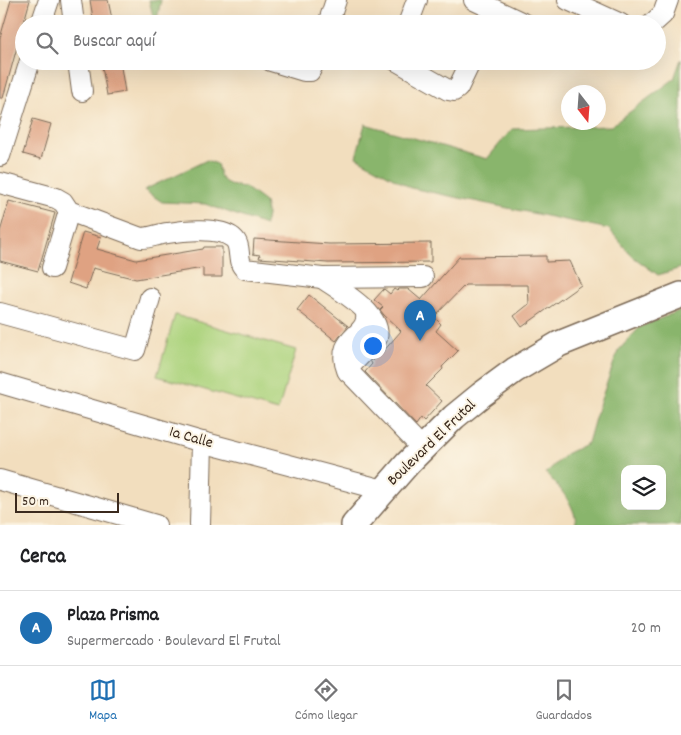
<!DOCTYPE html>
<html lang="es">
<head>
<meta charset="utf-8">
<style>
	:root { --surface:#fff; --page:#f2f2f2; --text:#202124; --muted:#757577; --line:#e0e0e0; --accent:#1f6fb2 }
	body { margin:0; font-family:Dekko,sans-serif; background:var(--page); color:var(--text) }
	.controls { position:absolute; right:15px; bottom:15px; display:grid; overflow:hidden; border-radius:10px; box-shadow:0 5px 20px #0002 }
	.controls button { width:45px; height:45px; display:grid; place-items:center; padding:0; border:0; border-bottom:1px solid var(--line); background:var(--surface); color:var(--text); font:25px sans-serif }
	.compass { position:absolute; left:561px; top:85px; width:45px; height:45px; border-radius:50%; background:var(--surface); box-shadow:0 5px 20px #0002; rotate:163deg }
	.scale { position:absolute; left:15px; bottom:12px; width:104px; box-sizing:border-box; padding-left:5px; border:2px solid #3b2a1e; border-top:0; font-size:14px; line-height:18px; white-space:nowrap; color:#3b2a1e; -webkit-text-stroke:4px #fcf5e5; paint-order:stroke }
	.you { position:absolute; left:372px; top:345px; width:18px; height:18px; margin:-12px; border:4px solid #fff; border-radius:50%; background:#1a73e8; box-shadow:0 0 0 8px #1a73e833 }
	.badge { display:grid; place-items:center; width:32px; height:32px; border-radius:50%; background:var(--accent); color:#fff; font-size:16px; font-weight:700 }
	.pin { position:absolute; translate:-50% -41px; filter:drop-shadow(0 1px 2px #0008) }
	.pin::after { content:''; position:absolute; top:26px; width:18px; height:15px; background:inherit; clip-path:polygon(0 0,100% 0,50% 100%) }
	.list { margin:0; padding:0; list-style:none }
	h2 { display:flex; justify-content:space-between; align-items:center; height:65px; margin:0; padding:0 20px; font-size:21px }
	h2 small { font-size:16px; font-weight:400; color:var(--muted) }
	.list li { display:grid; grid-template-columns:32px 1fr auto; gap:15px; align-items:center; box-sizing:border-box; height:75px; padding:0 20px; border-top:1px solid var(--line) }
	.list b { display:block; font-size:19px; white-space:nowrap }
	.list p { margin:0; font-size:16px; white-space:nowrap; color:var(--muted) }
	.list em { font-size:16px; font-style:normal; color:var(--muted) }
	.icon { flex:none; width:28px; height:28px; fill:none; stroke:currentColor; stroke-width:2; stroke-linecap:round; stroke-linejoin:round }
	.map { position:relative; flex:none; width:681px; height:525px; overflow:hidden }
	.search { position:absolute; background:var(--surface); box-shadow:0 5px 20px #0002; left:15px; right:15px; top:15px; height:55px; display:flex; align-items:center; gap:12px; box-sizing:border-box; padding:0 18px; border-radius:28px; color:var(--muted); font-size:19px }
	.sheet { height:140px; background:var(--surface) }
	nav { display:flex; justify-content:space-around; align-items:center; box-sizing:border-box; height:70px; border-top:1px solid var(--line); background:var(--surface); font-size:14px; color:var(--muted) }
	nav a { display:grid; justify-items:center; gap:2px }
	nav .on { color:var(--accent) }
	.map>svg:first-child { display:block }
	.green { fill:#acd37d; stroke:#747e4e }
	.forest { fill:#89b56c; stroke:#627045; fill-rule:evenodd }
	.building { fill:#dfa282 }
	.lines { fill:none; stroke-linecap:round; stroke-linejoin:round }
	.minor-casing { stroke:#7b6956; stroke-width:22 }
	.major-casing { stroke:#7b6956; stroke-width:28 }
	.minor { stroke:#fff; stroke-width:20 }
	.major { stroke:#fff; stroke-width:25 }
	.labels { text-anchor:middle; dominant-baseline:central; stroke-width:4; stroke-linejoin:round; paint-order:stroke }
	.street-label { font-size:16px; fill:#3b2a1e; stroke:#fcf5e5 }
</style>
</head>
<body>
<div class="map">
<svg width="681" height="525" viewBox="0 0 681 525">
	<rect width="100%" height="100%" fill="#fcf5e5"/>
	<filter id="ink" filterUnits="userSpaceOnUse"><feTurbulence type="fractalNoise" baseFrequency=".02" numOctaves="2"/><feDisplacementMap in="SourceGraphic" scale="10" xChannelSelector="R" yChannelSelector="G"/><feConvolveMatrix kernelMatrix="1 2 1 2 8 2 1 2 1" color-interpolation-filters="sRGB"/></filter>
	<filter id="wash" filterUnits="userSpaceOnUse"><feTurbulence type="fractalNoise" baseFrequency=".0096" numOctaves="4" result="noise"/><feDisplacementMap in="SourceGraphic" scale="20" xChannelSelector="R" yChannelSelector="G"/><feGaussianBlur stdDeviation="1.12" result="paint"/><feColorMatrix in="noise" values="0 0 0 0 0 0 0 0 0 0 0 0 0 0 0 0 0 1.4 0 .05"/><feComposite in="paint" operator="in"/></filter>
	<g filter="url(#wash)">
		<rect width="100%" height="100%" fill="#f2debe"/>
		<path class="green" d="M175 315 296 350 278 411 157 376Z"/>
		<g class="forest">
			<path d="M149 0H161L156 24H155Z"/>
			<path d="M681 59V268L658 275 632 256 609 229 411 188 356 157 365 124 487 159 512 129 611 126 674 79Z"/>
			<path d="M207 160 217 164 221 178 229 185 245 187 265 202 267 215 265 225 205 204 162 202 144 190Z"/>
			<path d="M681 310V525H576C576 505 559 487 546 473L566 454 588 443 597 411 618 351 640 327ZM625 469H662V506H625Z"/>
		</g>
		<g id="blocks">
			<g class="building">
				<path d="M11 0H30L3 98H0V38Z"/>
				<path d="M90 0H108L113 24H94Z"/>
				<path d="M101 61H120L125 92 107 95Z"/>
				<path d="M33 119 51 124 41 159 23 154Z"/>
				<path d="M9 201 55 213 38 271 0 261V232Z"/>
				<path d="M83 232 101 237 97 249 136 260 203 249 204 247H222V277H203V268L136 279 93 268 86 289 68 283Z"/>
				<path d="M254 239 329 244 431 243V262L328 263 259 258 260 255 253 254Z"/>
				<path d="M546 256V262L570 261 581 285 522 327 514 316 529 304 528 285H465L434 317 441 324 436 331 458 351 442 367 443 369 426 386 442 401 424 421 421 418 416 425 365 372 372 364 371 362 380 352 382 353 401 331 384 315 380 310 383 307 374 300 384 289 390 294 394 289 397 291 399 289H408L421 300 459 257Z"/>
				<path d="M309 295 348 326 336 341 297 310Z"/>
			</g>
		</g>
	</g>
	<g filter="url(#ink)">
		<use href="#blocks" fill-opacity="0" stroke="#7b6956" stroke-width="1"/>
		<g class="lines">
			<g class="minor-casing">
				<g id="minor">
					<path d="M71 0 74 24"/>
					<path d="M474 0 525 24"/>
					<path d="M568 0 621 24"/>
					<path d="M41 24 49 0"/>
					<path d="M328 24 336 0"/>
					<path d="M408 24 417 0"/>
					<path d="M652 24 663 14 668 0"/>
					<path d="M78 61 82 91"/>
					<path d="M271 61 304 71H310L315 61"/>
					<path d="M397 61 448 90 454 91 458 88 471 61"/>
					<path d="M0 156 30 61"/>
					<path d="M0 183 56 198 63 202 69 211 141 238C151 238 158 234 168 233 184 230 220 227 233 238 243 246 235 261 245 269L322 278 423 277"/>
					<path d="M52 268 69 211"/>
					<path d="M322 278C339 290 383 314 377 338L351 365 348 372"/>
					<path d="M0 313 135 350 150 298"/>
					<path d="M366 313C370 337 334 336 347 370L423 449"/>
					<path d="M0 383 202 442 383 490"/>
					<path d="M0 480 156 525"/>
					<path d="M200 525 202 442"/>
				</g>
			</g>
			<g class="major-casing">
				<path id="major" d="M354 525 408 463 454 417 481 395 515 370 559 344 681 295"/>
			</g>
			<use href="#minor" class="minor"/>
			<use href="#major" class="major"/>
		</g>
	</g>
	<g class="labels">
		<g class="street-label">
			<text transform="translate(191 438) rotate(16)">1a Calle</text>
			<text transform="translate(432 443) rotate(-44)">Boulevard El Frutal</text>
		</g>
	</g>
</svg>
<div class="controls">
<button><svg class="icon" aria-label="layers" viewBox="0 0 24 24"><path d="M12 4l9 5-9 5-9-5zM3 14l9 5 9-5"/></svg></button>
</div>
<svg class="compass" viewBox="-18 -18 36 36"><path d="M0-13l5 13h-10z" fill="#e53935"/><path d="M0 13l5-13h-10z" fill="#757577"/></svg>
<div class="scale">50 m</div>
<div class="you"></div>
<div class="pin badge" style="left:420px;top:341px">A</div>
<div class="search"><svg class="icon" aria-label="search" viewBox="0 0 24 24"><circle cx="10" cy="10" r="6"/><path d="M15 15l6 6"/></svg>Buscar aquí</div>
</div>
<section class="sheet">
<h2>Cerca<small></small></h2>
<ul class="list">
<li><span class="badge">A</span><div><b>Plaza Prisma</b><p>Supermercado · Boulevard El Frutal</p></div><em>20 m</em></li>
</ul>
</section>
<nav>
<a class="on"><svg class="icon" aria-label="map" viewBox="0 0 24 24"><path d="M3 6l6-2 6 2 6-2v14l-6 2-6-2-6 2zM9 4v14M15 6v14"/></svg>Mapa</a>
<a><svg class="icon" aria-label="directions" viewBox="0 0 24 24"><path d="M12 3l9 9-9 9-9-9zM9 14v-3h6M13 9l2 2-2 2"/></svg>Cómo llegar</a>
<a><svg class="icon" aria-label="saved" viewBox="0 0 24 24"><path d="M7 4h10v16l-5-4-5 4z"/></svg>Guardados</a>
</nav>
</body>
</html>
